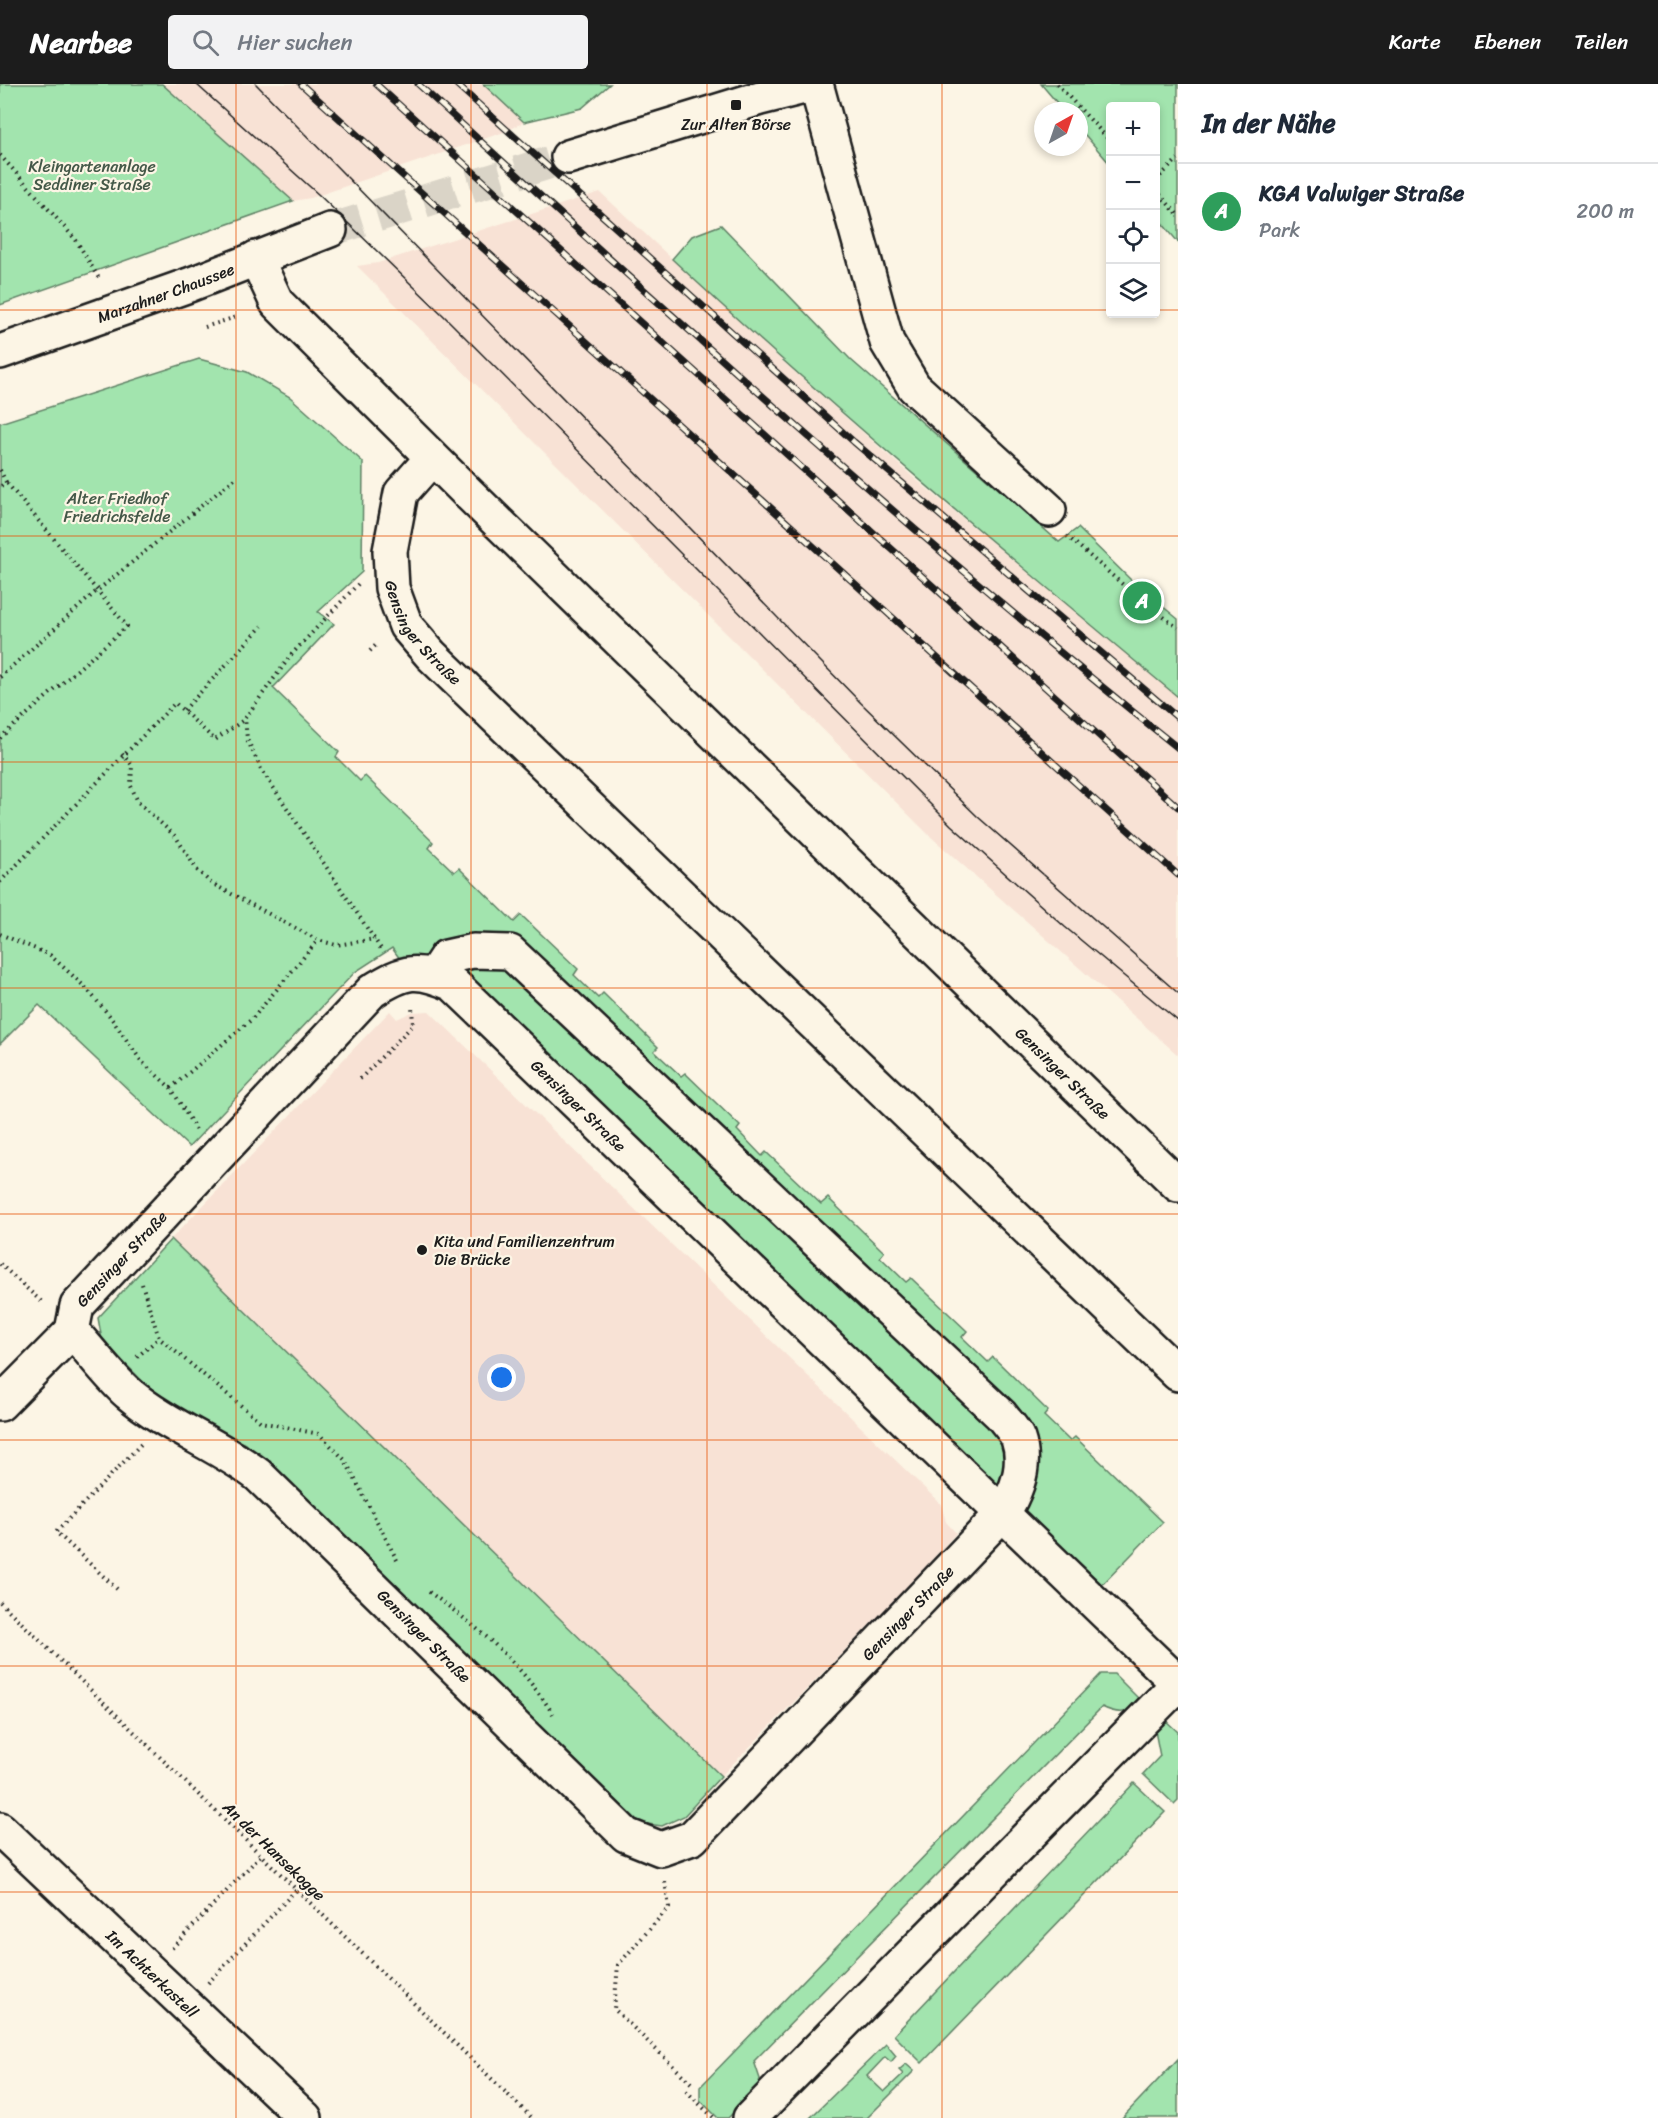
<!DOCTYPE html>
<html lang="de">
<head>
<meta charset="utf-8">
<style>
	:root { --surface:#fff; --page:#f2f2f3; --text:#1f2937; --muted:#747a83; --line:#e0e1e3; --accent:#1c1c1c }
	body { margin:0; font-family:Sriracha,sans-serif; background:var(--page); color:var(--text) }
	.controls { position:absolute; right:18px; top:18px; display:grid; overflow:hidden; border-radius:6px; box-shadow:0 3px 9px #0003 }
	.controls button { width:54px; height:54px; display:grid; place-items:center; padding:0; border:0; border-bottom:2px solid var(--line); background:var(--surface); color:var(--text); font:30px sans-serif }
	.compass { position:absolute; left:1034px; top:18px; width:54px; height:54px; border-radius:50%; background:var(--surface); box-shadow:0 3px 9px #0003; rotate:40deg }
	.you { position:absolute; left:502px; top:1294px; width:21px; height:21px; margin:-15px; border:4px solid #fff; border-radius:50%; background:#1a73e8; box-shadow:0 0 0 9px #1a73e833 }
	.badge { display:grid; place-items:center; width:39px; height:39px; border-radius:50%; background:var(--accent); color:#fff; font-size:20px; font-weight:700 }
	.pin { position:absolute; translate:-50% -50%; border:3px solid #fff; box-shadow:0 2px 6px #0006 }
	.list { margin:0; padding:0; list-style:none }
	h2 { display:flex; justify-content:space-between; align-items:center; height:78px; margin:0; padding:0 24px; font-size:26px }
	h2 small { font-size:20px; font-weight:400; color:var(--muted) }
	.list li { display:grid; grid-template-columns:39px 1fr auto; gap:18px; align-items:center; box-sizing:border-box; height:96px; padding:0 24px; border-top:2px solid var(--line) }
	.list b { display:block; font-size:22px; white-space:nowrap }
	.list p { margin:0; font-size:20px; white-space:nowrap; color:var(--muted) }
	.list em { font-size:20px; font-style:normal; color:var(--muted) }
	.icon { flex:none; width:33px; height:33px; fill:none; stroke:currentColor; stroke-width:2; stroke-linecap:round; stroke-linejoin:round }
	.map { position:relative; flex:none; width:1178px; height:2034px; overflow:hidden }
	header { display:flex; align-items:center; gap:36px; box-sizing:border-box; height:84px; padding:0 30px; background:var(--accent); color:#fff }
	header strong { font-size:28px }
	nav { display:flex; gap:33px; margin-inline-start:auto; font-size:21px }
	.search { width:420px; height:54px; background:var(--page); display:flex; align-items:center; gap:15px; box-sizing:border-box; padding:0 21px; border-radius:6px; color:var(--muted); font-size:22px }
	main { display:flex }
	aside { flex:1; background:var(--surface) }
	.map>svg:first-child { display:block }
	.built { fill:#f8e2d5 }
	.green { fill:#a2e4ae; stroke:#5f8065; stroke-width:1.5 }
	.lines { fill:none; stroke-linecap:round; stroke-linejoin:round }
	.minor-tunnel { stroke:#dad4c7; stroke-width:33; stroke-dasharray:33 16; stroke-linecap:butt }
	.minor-casing { stroke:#1c1c1c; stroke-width:38 }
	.path { stroke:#1c1c1c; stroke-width:4; stroke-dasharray:1.5 4.5; stroke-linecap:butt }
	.minor { stroke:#fcf5e5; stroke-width:33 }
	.tram { stroke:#1c1c1c; stroke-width:1.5 }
	.rail-casing { stroke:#1c1c1c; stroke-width:7 }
	.rail { stroke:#fcf5e5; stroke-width:4.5; stroke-dasharray:14; stroke-linecap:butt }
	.grid { fill:none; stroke:#e8590c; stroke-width:1.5; stroke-opacity:0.55 }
	.poi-dot { fill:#1c1c1c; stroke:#fcf5e5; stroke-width:2 }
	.labels { text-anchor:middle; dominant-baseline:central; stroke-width:4.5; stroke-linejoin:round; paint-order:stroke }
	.poi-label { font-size:16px; fill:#1c1c1c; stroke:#fcf5e5 }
	.park-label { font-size:16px; fill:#445848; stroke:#fcf5e5 }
	.street-label { font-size:16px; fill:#1c1c1c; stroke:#fcf5e5 }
</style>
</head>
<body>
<header>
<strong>Nearbee</strong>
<div class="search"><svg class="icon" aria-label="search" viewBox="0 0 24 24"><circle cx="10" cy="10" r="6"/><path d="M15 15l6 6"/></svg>Hier suchen</div>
<nav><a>Karte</a><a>Ebenen</a><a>Teilen</a></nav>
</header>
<main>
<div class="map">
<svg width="1178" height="2034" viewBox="0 0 1178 2034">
	<rect width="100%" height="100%" fill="#fcf5e5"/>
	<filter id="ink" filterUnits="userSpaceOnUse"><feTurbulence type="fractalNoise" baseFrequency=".0167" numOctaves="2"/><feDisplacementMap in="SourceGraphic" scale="12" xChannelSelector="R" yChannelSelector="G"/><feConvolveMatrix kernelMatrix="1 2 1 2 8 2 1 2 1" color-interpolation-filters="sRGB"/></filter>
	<g filter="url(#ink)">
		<g class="built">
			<path d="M162 0H483L524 38 507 47 311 114 293 117Z"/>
			<path d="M600 108 769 265 913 393 1178 613V971L930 752 357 182 378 179Z"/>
			<path d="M390 927 397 935 412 928 429 927 941 1420 946 1438 956 1449 906 1504 721 1692 171 1155Z"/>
		</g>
		<g class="green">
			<path d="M0 0H162L293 117 0 221Z"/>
			<path d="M483 0H610L582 24 524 38Z"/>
			<path d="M1041 0H1178V158L1156 132V22H1110V80L1079 44V27H1064Z"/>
			<path d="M721 141 851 276 1059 458 1078 444 1133 498 1178 535V613C1006 470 835 327 672 175L692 152Z"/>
			<path d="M199 275 247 288 290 313 363 378 362 488 318 528 334 540 273 604 339 668 336 673 360 697 365 692 433 758 429 764 454 788 459 784 514 838 521 831 578 885 574 891 598 914 603 909 658 963 654 967 681 992 685 989 740 1042 737 1046 762 1072 766 1068 821 1120 828 1114 884 1168 880 1173 906 1198 911 1194 967 1247 962 1253 988 1278 993 1273 1048 1327 1044 1332 1070 1357 1075 1353 1163 1438 1099 1504 467 899 403 879 392 864 355 888 189 1063 39 921 0 960V339Z"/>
			<path d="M171 1155 721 1692 684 1732 662 1742 640 1739 246 1360 169 1324 102 1256 98 1234Z"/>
			<path d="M1101 1590H1114L1141 1617C1131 1631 1116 1630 1102 1623L754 1977 760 1995 757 2005 728 2034H718L700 2016V2003Z"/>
			<path d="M1165 1636 1178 1648V1716L1174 1720 1143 1690 1160 1672 1155 1647Z"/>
			<path d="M1134 1699 1165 1728 922 1979 894 1951Z"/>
			<path d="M886 1960 896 1972 891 1978 885 1973 867 1992 884 2008 903 1990 899 1986 906 1980 914 1987 867 2034H810Z"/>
			<path d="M1178 1975V2034H1122Z"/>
		</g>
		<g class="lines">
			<path class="minor-tunnel" d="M330 146 568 73"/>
			<g class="minor-casing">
				<g id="minor">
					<path d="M816 0 887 258 914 303 1049 426"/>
					<path d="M568 73 760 14 816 0"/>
					<path id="s1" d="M256 174 277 219 289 231 468 409 1178 1101"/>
					<path id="s2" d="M0 268 189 201 330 146"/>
					<path id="s3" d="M432 374 401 409 390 467 392 504 406 542 431 571 1178 1290"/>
					<path id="s4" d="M434 891 446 873 473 867 510 868 1001 1331C1006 1338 1015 1347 1018 1355 1027 1381 1017 1407 1003 1429L692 1754 661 1765 626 1751 258 1391C217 1360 167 1342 128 1309 108 1291 91 1267 72 1247L77 1222 372 907C406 886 416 884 453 900L1178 1599"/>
					<path d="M0 1320 72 1247"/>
					<path id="s5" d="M0 1745 305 2034"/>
					<path d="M750 2034 1178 1600"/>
				</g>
			</g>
			<g class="path">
				<path d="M1057 0 1110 57"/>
				<path d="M0 71 76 156 100 196"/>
				<path d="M1156 96 1178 75"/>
				<path d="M1156 106 1178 131"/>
				<path d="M205 243 236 233"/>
				<path d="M0 386 6 398 0 403"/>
				<path d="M1067 452 1129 506 1178 544"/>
				<path d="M358 500 292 570 245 634 247 655 261 685 381 865"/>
				<path d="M370 567 378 559"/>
				<path d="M0 593 98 506 238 392"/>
				<path d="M184 626 262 542"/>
				<path d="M0 654 127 542 6 398"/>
				<path d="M122 670 132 681 131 702 138 718 176 753 197 786 211 799 318 856 336 861 375 855"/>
				<path d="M0 798 175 619 215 656 245 635"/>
				<path d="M0 850 50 871 85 903 109 931 142 978 171 1004 196 1046"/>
				<path d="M360 995 413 941 412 923"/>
				<path d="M171 1004 252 935 318 856"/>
				<path d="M0 1180 44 1220"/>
				<path d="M142 1200 159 1254 261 1338 319 1350 345 1376 398 1478"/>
				<path d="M137 1273 159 1254"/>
				<path d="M117 1505 56 1448 142 1359"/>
				<path d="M429 1508C480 1545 518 1576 553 1630"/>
				<path d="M0 1518 532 2034"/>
				<path d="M665 1798 669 1823 618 1881 614 1925 692 2000"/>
				<path d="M172 1864 261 1771"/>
				<path d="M208 1899 296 1806"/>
				<path d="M686 2007 714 2034"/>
			</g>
			<use href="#minor" class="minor"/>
			<g class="tram">
				<path d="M196 0 319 111 443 231 951 741 1065 843 1178 937"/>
				<path d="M256 0 861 619 978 733 1178 909"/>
			</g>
			<g class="rail-casing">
				<g id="rail">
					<path d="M301 0 1178 791"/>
					<path d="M376 0 1178 723"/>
					<path d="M418 0C666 227 915 454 1178 664"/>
					<path d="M456 0 854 358 1178 634"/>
				</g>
			</g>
			<use href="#rail" class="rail"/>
		</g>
	</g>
	<path class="grid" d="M236 0V2034M471 0V2034M707 0V2034M942 0V2034M0 226H1110M1156 226H1178M0 452H1178M0 678H1178M0 904H1178M0 1130H1178M0 1356H1178M0 1582H1178M0 1808H1178"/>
	<g class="poi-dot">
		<rect x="730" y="15" width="12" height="12" rx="3"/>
		<circle cx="422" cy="1166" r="6"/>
	</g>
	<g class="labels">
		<g class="poi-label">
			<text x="736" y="40">Zur Alten Börse</text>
			<text x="434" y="1157" text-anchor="start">Kita und Familienzentrum<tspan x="434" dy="18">Die Brücke</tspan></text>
		</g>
		<g class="park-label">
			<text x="92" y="82">Kleingartenanlage<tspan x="92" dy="18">Seddiner Straße</tspan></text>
			<text x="117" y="414">Alter Friedhof<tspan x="117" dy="18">Friedrichsfelde</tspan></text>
		</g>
		<g class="street-label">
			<text stroke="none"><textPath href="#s2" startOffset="176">Marzahner Chaussee</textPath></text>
			<text stroke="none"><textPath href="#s3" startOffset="198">Gensinger Straße</textPath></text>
			<text stroke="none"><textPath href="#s1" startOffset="1150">Gensinger Straße</textPath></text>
			<text stroke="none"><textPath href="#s4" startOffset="2860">Gensinger Straße</textPath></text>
			<text stroke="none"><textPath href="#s4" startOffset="2232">Gensinger Straße</textPath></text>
			<text transform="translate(908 1529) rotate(-46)">Gensinger Straße</text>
			<text transform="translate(424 1552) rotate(45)">Gensinger Straße</text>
			<text transform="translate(274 1767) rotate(44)">An der Hansekogge</text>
			<text stroke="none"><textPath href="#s5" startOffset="210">Im Achterkastell</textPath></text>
		</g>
	</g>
</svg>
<div class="controls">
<button>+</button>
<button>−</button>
<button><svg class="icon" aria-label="locate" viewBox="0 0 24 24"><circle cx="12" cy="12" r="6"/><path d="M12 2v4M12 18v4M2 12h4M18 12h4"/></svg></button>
<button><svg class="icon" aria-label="layers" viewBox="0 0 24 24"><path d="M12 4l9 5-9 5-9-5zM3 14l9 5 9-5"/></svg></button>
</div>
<svg class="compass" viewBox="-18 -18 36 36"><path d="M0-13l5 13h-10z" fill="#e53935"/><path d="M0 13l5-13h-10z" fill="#747a83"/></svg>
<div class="you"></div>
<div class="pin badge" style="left:1142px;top:517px;background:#2e9e5b">A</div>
</div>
<aside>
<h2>In der Nähe<small></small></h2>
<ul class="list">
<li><span class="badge" style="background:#2e9e5b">A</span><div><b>KGA Valwiger Straße</b><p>Park</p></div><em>200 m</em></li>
</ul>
</aside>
</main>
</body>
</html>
